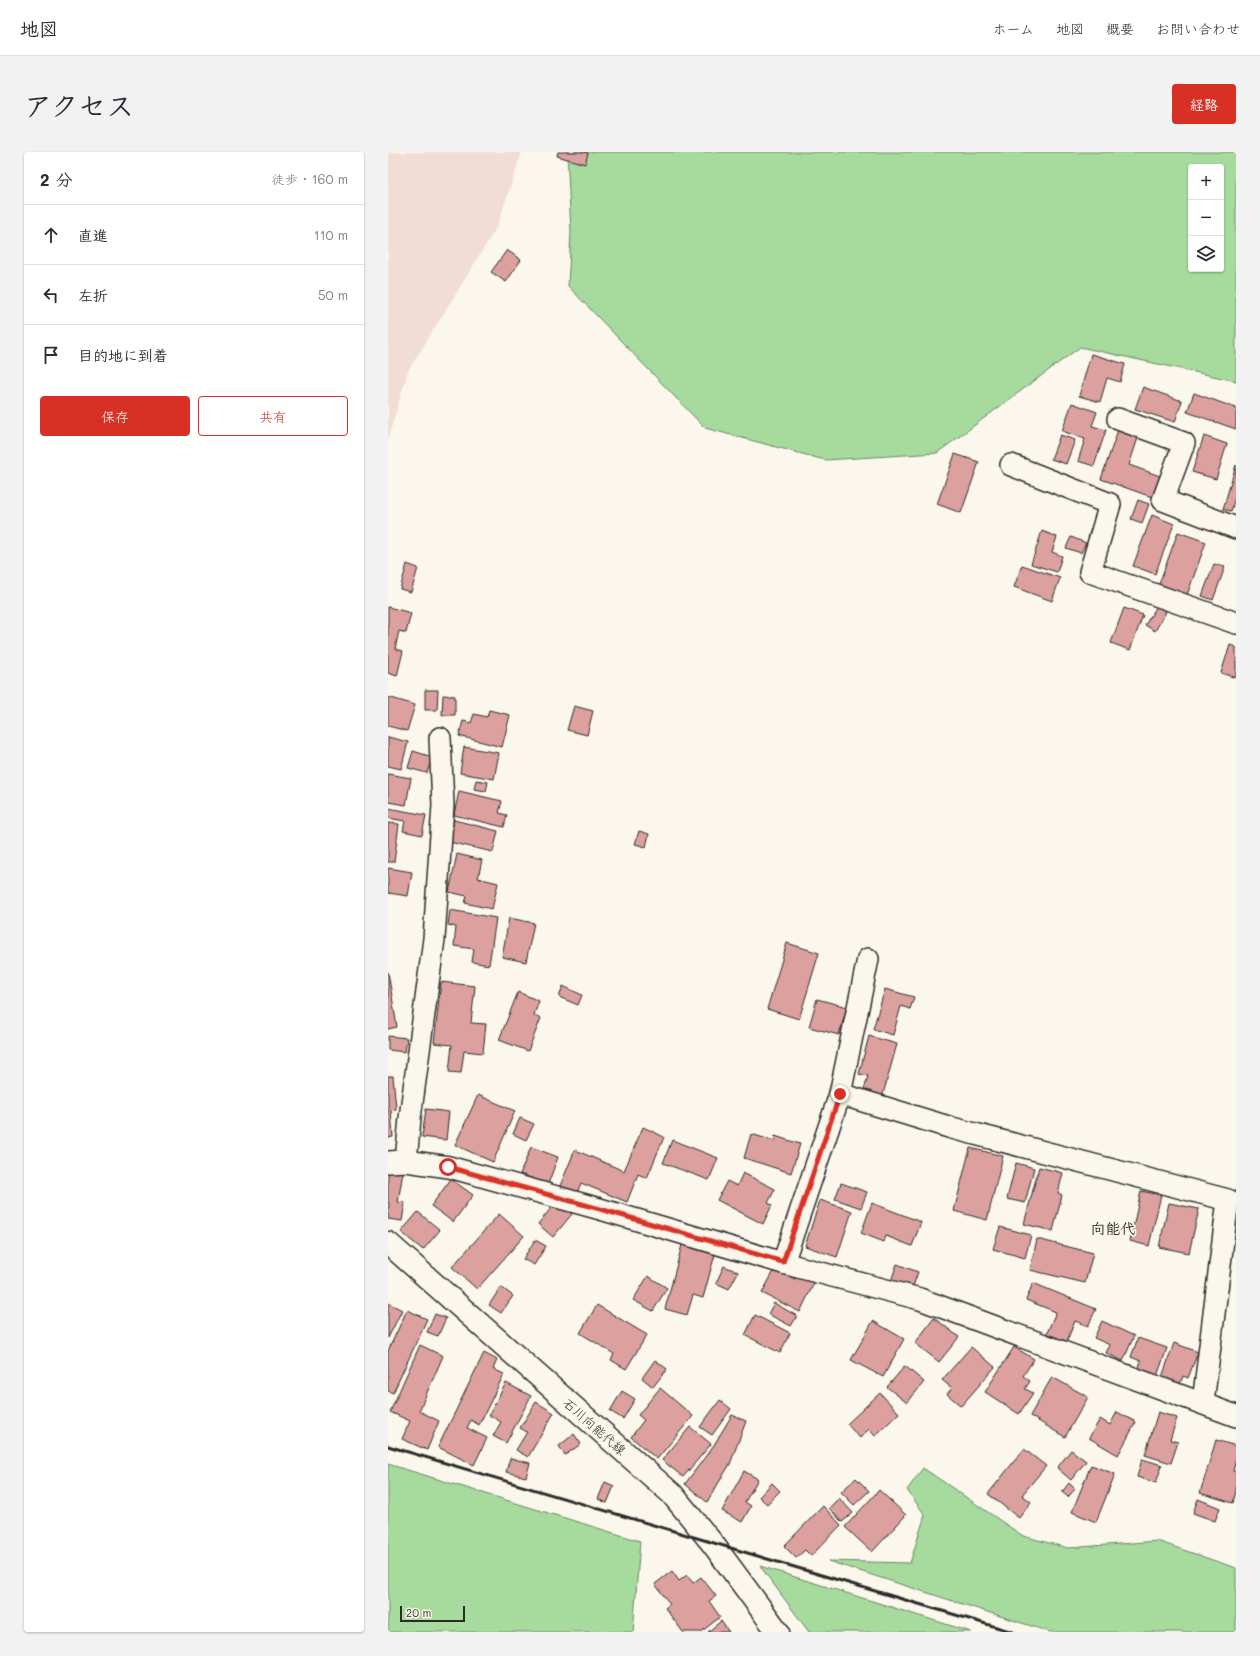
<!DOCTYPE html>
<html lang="ja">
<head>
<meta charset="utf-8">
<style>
	:root { --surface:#fff; --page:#f2f2f3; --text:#2b2b33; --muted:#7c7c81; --line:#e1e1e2; --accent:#d93025 }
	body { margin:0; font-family:Mali,"Klee One",sans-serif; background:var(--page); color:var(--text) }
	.controls { position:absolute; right:12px; top:12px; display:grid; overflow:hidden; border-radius:4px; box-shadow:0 1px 3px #0004 }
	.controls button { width:36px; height:36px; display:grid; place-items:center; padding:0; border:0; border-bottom:1px solid var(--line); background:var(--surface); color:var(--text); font:20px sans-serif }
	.scale { position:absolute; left:12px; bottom:10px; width:65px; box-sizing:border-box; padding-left:4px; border:2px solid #2b2b2b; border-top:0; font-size:11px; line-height:14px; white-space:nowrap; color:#2b2b2b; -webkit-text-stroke:3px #fbf7ec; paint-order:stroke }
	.stop { position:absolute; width:12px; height:12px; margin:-9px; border:3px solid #d93025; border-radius:50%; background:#fff }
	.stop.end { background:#d93025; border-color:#fff; box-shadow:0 1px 4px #0008 }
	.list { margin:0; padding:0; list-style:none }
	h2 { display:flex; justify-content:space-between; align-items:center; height:52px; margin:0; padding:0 16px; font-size:17px }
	h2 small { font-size:13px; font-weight:400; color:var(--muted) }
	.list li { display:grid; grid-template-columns:26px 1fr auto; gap:12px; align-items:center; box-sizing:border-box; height:60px; padding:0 16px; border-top:1px solid var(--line) }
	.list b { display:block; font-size:15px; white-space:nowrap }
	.list em { font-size:13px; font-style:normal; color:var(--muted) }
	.actions { display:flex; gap:8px; padding:12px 16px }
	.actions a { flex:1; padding:9px 0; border:1px solid var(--accent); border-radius:4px; text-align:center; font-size:14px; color:var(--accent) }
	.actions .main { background:var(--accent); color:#fff }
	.icon { flex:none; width:22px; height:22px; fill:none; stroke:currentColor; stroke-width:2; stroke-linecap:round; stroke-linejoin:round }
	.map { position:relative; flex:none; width:848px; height:1480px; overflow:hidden; border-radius:4px }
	header { display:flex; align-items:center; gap:24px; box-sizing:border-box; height:56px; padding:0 20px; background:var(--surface); border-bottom:1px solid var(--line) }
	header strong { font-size:19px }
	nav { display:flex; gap:22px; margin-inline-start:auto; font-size:14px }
	.intro { display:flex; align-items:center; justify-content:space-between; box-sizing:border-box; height:96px; padding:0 24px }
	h1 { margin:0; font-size:28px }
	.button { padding:10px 18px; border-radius:4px; background:var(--accent); color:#fff; font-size:14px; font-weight:700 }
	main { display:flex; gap:24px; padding:0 24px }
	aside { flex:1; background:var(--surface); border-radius:4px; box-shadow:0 1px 3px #0004 }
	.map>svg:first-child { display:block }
	.built { fill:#f2ddd5 }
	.green { fill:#a6db9d; stroke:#688364; fill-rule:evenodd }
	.building { fill:#dca19f; stroke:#2b2b2b }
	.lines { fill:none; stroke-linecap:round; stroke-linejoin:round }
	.minor-casing { stroke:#2b2b2b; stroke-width:24 }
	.secondary-casing { stroke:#2b2b2b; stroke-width:25 }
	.minor { stroke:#fbf7ec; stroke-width:21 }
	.secondary { stroke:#fbf7ec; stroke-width:22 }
	.rail { stroke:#2b2b2b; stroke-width:3 }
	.route { stroke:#d93025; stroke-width:5 }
	.labels { text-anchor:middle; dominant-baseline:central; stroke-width:3.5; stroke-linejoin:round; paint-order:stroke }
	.street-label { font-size:13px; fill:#2b2b2b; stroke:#fbf7ec }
	.quarter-label { font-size:15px; font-weight:bold; fill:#2b2b2b; stroke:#fbf7ec }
</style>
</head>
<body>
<header>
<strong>地図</strong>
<nav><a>ホーム</a><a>地図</a><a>概要</a><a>お問い合わせ</a></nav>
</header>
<div class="intro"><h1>アクセス</h1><a class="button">経路</a></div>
<main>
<aside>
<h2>2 分<small>徒歩 · 160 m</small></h2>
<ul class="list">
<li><svg class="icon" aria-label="ahead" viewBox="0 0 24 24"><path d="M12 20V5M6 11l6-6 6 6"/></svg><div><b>直進</b></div><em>110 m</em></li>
<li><svg class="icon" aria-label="left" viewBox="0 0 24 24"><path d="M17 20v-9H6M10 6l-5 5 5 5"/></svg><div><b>左折</b></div><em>50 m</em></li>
<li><svg class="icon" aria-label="arrive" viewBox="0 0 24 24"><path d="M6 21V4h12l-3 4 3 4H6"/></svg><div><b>目的地に到着</b></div></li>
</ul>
<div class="actions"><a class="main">保存</a><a>共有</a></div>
</aside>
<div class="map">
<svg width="848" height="1480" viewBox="0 0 848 1480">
	<rect width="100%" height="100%" fill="#fbf7ec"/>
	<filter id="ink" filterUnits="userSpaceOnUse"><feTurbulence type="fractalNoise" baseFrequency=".025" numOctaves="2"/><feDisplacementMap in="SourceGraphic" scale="8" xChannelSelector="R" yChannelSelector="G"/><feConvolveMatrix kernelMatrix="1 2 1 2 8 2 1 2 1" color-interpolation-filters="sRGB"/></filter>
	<g filter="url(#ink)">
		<path class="built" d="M0 0H134L109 75 20 219 0 287Z"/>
		<g class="green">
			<path d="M179 0H848V229L692 195 549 301 437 308 317 276 180 134 183 80ZM803 15H833V117H803Z"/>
			<path d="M0 1312 252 1389 245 1480H0Z"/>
			<path d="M535 1316 635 1384 680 1396 769 1389 848 1416V1480H662L440 1409 522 1411 537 1363 519 1338Z"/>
			<path d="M372 1414 583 1480H421Z"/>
		</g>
		<g class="building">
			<path d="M170 0H196L200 1 197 12 169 4Z"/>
			<path d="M119 98 133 108 118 130 103 120Z"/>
			<path d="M703 202 737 212 732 230 719 226 712 250 691 244Z"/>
			<path d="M755 235 794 249 787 270 747 257Z"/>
			<path d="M806 241 848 256V277L799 260Z"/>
			<path d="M684 251 709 260 704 274 718 278 706 314 690 309 697 287 674 279Z"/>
			<path d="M730 278 750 286 741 313 772 324 764 345 713 327Z"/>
			<path d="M672 283 687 288 678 312 663 307Z"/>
			<path d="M816 284 839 292 828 327 804 320Z"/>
			<path d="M567 302 591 310 573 361 549 352Z"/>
			<path d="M848 313V343L843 359 835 357Z"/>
			<path d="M750 348 761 352 754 371 743 367Z"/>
			<path d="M764 363 786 372 767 422 745 414Z"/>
			<path d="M654 379 669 385 664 400 674 404 669 420 643 412Z"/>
			<path d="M790 380 818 390 799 443 771 432Z"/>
			<path d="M683 385 698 391 693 401 678 396Z"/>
			<path d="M19 412 30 416 23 440 12 437Z"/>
			<path d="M826 412 837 415 825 448 814 444Z"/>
			<path d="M634 413 672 426 664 449 626 435Z"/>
			<path d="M769 454 778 460 767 479 757 473Z"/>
			<path d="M0 455 23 461 18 481 11 479 7 497 15 499 9 524 0 521Z"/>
			<path d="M736 456 755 463 742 498 723 491Z"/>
			<path d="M842 493 848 495V526L833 521Z"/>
			<path d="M37 538H50L49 558H37Z"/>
			<path d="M55 543 67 544V563H54Z"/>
			<path d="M0 545 27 553 19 579 0 574Z"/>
			<path d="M186 554 205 559 199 583 179 578Z"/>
			<path d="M101 558 122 563 114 595 71 584 75 569 83 571 86 562 99 565Z"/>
			<path d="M0 585 20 590 13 617 0 614Z"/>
			<path d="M76 595 111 601 106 627 72 621Z"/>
			<path d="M25 599 44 605 39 621 20 616Z"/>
			<path d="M0 622 23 626 18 653 0 650Z"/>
			<path d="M88 628 100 630 98 639 86 637Z"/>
			<path d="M71 639 114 649 111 661 119 663 116 675 66 663Z"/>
			<path d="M0 656 38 663 34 683 15 679 17 669 0 666Z"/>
			<path d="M66 668 110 679 105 700 61 690Z"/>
			<path d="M0 671 11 672 6 710H0Z"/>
			<path d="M251 679 261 682 258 695 247 692Z"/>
			<path d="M69 702 94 708 90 726 110 731 104 757 77 751 79 744 61 740Z"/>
			<path d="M0 716 24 720 20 744 0 741Z"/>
			<path d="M62 758 108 766 101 813 84 810 86 797 66 794 68 775 60 773Z"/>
			<path d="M121 766 146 771 138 810 114 805Z"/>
			<path d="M399 791 431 801 411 867 379 857Z"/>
			<path d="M0 820 9 875 0 877Z"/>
			<path d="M53 830 87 834 83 871 98 872 95 901 76 899 73 921 61 920 64 893 46 891Z"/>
			<path d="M175 834 194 843 190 853 171 845Z"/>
			<path d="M497 837 526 845 522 857 513 854 505 883 485 877Z"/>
			<path d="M130 840 151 849 146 863 153 866 140 899 111 888Z"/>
			<path d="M429 847 459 855 451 883 421 875Z"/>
			<path d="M0 884 19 886 17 900 0 898Z"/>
			<path d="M481 884 509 892 494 946 475 941 480 924 471 922Z"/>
			<path d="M0 924H5L8 957 3 958 5 985 0 986Z"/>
			<path d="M90 943 127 959 105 1010 67 993Z"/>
			<path d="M38 957 61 960 58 988 34 985Z"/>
			<path d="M132 966 146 972 138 988 125 982Z"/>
			<path d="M255 975 276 985 259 1026 250 1022 239 1050 193 1031 189 1041 172 1034 187 998 236 1019Z"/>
			<path d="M363 982 386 989 387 984 412 992 403 1021 356 1006Z"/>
			<path d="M284 988 330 1006 321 1028 275 1011Z"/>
			<path d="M143 995 170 1005 160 1032 132 1022Z"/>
			<path d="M582 996 615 1004 599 1068 566 1059Z"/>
			<path d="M628 1011 646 1016 637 1051 619 1047Z"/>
			<path d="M651 1015 675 1021 670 1041 674 1043 665 1079 636 1072Z"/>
			<path d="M0 1018 15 1020 10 1050 17 1051 14 1069 0 1067 1 1051H0Z"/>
			<path d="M355 1021 387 1037 380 1051 384 1053 375 1072 329 1048 339 1029 349 1034Z"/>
			<path d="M63 1027 85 1043 65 1070 43 1054Z"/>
			<path d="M453 1031 479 1040 473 1056 447 1047Z"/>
			<path d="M753 1039 773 1043 761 1094 742 1089Z"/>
			<path d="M432 1048 464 1059 449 1105 417 1094Z"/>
			<path d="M169 1049 184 1062 165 1085 150 1072Z"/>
			<path d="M484 1051 533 1070 524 1094 498 1084 496 1090 473 1081Z"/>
			<path d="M781 1051 811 1057 801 1101 771 1095Z"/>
			<path d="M30 1060 52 1078 35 1098 13 1080Z"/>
			<path d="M111 1062 136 1084 89 1137 64 1115Z"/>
			<path d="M612 1075 643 1083 637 1106 605 1097Z"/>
			<path d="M649 1087 705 1101 697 1131 642 1118Z"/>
			<path d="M147 1088 158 1094 146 1113 135 1107Z"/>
			<path d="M294 1093 327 1102 315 1146 305 1143 299 1163 277 1157Z"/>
			<path d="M509 1112 530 1120 524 1137 503 1129Z"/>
			<path d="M336 1114 350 1120 341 1137 328 1131Z"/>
			<path d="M387 1117 407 1127 410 1121 427 1129 412 1160 374 1141Z"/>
			<path d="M260 1124 279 1136 265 1159 245 1148Z"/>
			<path d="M645 1131 708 1157 700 1174 687 1169 678 1191 658 1183 668 1160 638 1148Z"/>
			<path d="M113 1135 125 1144 113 1161 101 1153Z"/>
			<path d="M0 1151 14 1158 0 1186Z"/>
			<path d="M386 1151 409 1164 403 1174 380 1162Z"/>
			<path d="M209 1153 259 1183 238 1217 223 1208 226 1202 192 1181Z"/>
			<path d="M19 1158 39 1167 5 1241 0 1239V1199Z"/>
			<path d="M47 1162 58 1166 50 1184 39 1180Z"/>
			<path d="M367 1163 402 1181 392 1201 357 1183Z"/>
			<path d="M546 1166 571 1185 551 1210 527 1191Z"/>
			<path d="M485 1169 516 1187 495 1225 463 1208Z"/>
			<path d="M714 1169 746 1184 735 1209 718 1201 722 1193 706 1186Z"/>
			<path d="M750 1186 779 1196 768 1227 749 1221 753 1209 743 1205Z"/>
			<path d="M786 1191 810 1200 800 1226 795 1224 790 1237 772 1231Z"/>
			<path d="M32 1193 55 1204 31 1259 51 1269 39 1298 14 1287 22 1269 2 1260Z"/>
			<path d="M583 1195 607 1215 573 1254 559 1242 564 1236 554 1228Z"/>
			<path d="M626 1195 646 1207 635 1224 642 1229 637 1237 645 1241 631 1262 597 1240Z"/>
			<path d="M96 1201 109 1208 105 1217 116 1222 91 1273 83 1268 79 1276 99 1286 86 1313 50 1295Z"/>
			<path d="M267 1208 279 1217 265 1235 254 1226Z"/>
			<path d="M517 1214 536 1230 519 1251 499 1235Z"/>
			<path d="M664 1225 700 1245 677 1285 642 1264Z"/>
			<path d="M118 1231 143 1244 118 1291 105 1284 113 1270 101 1263Z"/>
			<path d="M272 1236 305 1264 269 1307 243 1285 256 1268 250 1263Z"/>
			<path d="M234 1239 247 1247 235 1267 222 1259Z"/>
			<path d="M492 1241 511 1261 487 1284 481 1277 472 1286 459 1272Z"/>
			<path d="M332 1248 343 1257 324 1283 312 1275Z"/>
			<path d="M148 1250 166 1261 140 1305 128 1298 139 1280 132 1276Z"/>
			<path d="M729 1260 748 1270 730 1303 701 1286 712 1267 722 1273Z"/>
			<path d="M770 1260 789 1266 782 1288 790 1290 783 1311 757 1303Z"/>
			<path d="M344 1263 358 1269 342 1312 319 1350 297 1332 326 1293Z"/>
			<path d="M302 1275 323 1292 295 1325 274 1308Z"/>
			<path d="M186 1282 193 1292 177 1303 171 1294Z"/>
			<path d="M828 1288 848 1294V1307L845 1319 848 1320V1339L845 1351 812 1341Z"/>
			<path d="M636 1297 658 1314 634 1343 643 1350 631 1366 600 1342Z"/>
			<path d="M683 1298 698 1309 683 1328 669 1316Z"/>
			<path d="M122 1306 142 1311 138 1325 118 1320Z"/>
			<path d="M754 1307 774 1313 768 1331 749 1325Z"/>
			<path d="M703 1313 727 1322 708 1370 684 1360Z"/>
			<path d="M356 1319 370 1327 357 1350 363 1354 354 1370 334 1359Z"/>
			<path d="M468 1326 481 1339 466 1353 453 1340Z"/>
			<path d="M217 1330 226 1334 219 1351 210 1347Z"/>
			<path d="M384 1331 392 1339 379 1352 371 1345Z"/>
			<path d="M681 1331 687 1337 680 1345 674 1340Z"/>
			<path d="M491 1338 518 1363 484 1400 457 1375Z"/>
			<path d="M451 1346 465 1361 454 1370 441 1356Z"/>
			<path d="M810 1347 832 1356 827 1369 805 1361Z"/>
			<path d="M435 1354 453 1373 423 1404 417 1398 408 1406 396 1394Z"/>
			<path d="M284 1419 291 1429 299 1423 305 1431 313 1425 328 1444 321 1449 332 1465 313 1480H295L277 1456 282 1452 267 1432Z"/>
			<path d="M333 1469 341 1480H320Z"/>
		</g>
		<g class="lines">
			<g class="minor-casing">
				<g id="minor">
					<path d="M730 267 796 291 775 348 848 376"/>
					<path d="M623 313 722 352 702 420 848 471"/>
					<path d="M452 942 564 976 840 1048 815 1251"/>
					<path d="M18 1009 22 966 46 787 55 653 52 586"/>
					<path d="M0 1010 18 1009 61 1015 212 1057 395 1111 532 1147 848 1264"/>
					<path d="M395 1111 452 942 480 807"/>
				</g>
			</g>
			<g class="secondary-casing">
				<path id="secondary" d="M0 1091 284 1342 325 1392 390 1480"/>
			</g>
			<use href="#minor" class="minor"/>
			<use href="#secondary" class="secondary"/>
			<path class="rail" d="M0 1294 625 1480"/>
		</g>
	</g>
	<g class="lines" filter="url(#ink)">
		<path class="route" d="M60 1015 212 1057 395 1110 452 942"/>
	</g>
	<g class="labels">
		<g class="street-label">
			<text transform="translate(207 1274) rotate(41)">石川向能代線</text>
		</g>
		<g class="quarter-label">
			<text x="725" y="1076">向能代</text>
		</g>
	</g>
</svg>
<div class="controls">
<button>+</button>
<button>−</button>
<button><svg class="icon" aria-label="layers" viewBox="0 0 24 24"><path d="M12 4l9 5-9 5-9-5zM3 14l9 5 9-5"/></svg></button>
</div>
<div class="scale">20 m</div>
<div class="stop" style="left:60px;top:1015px"></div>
<div class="stop end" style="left:452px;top:942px"></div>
</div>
</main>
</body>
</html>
